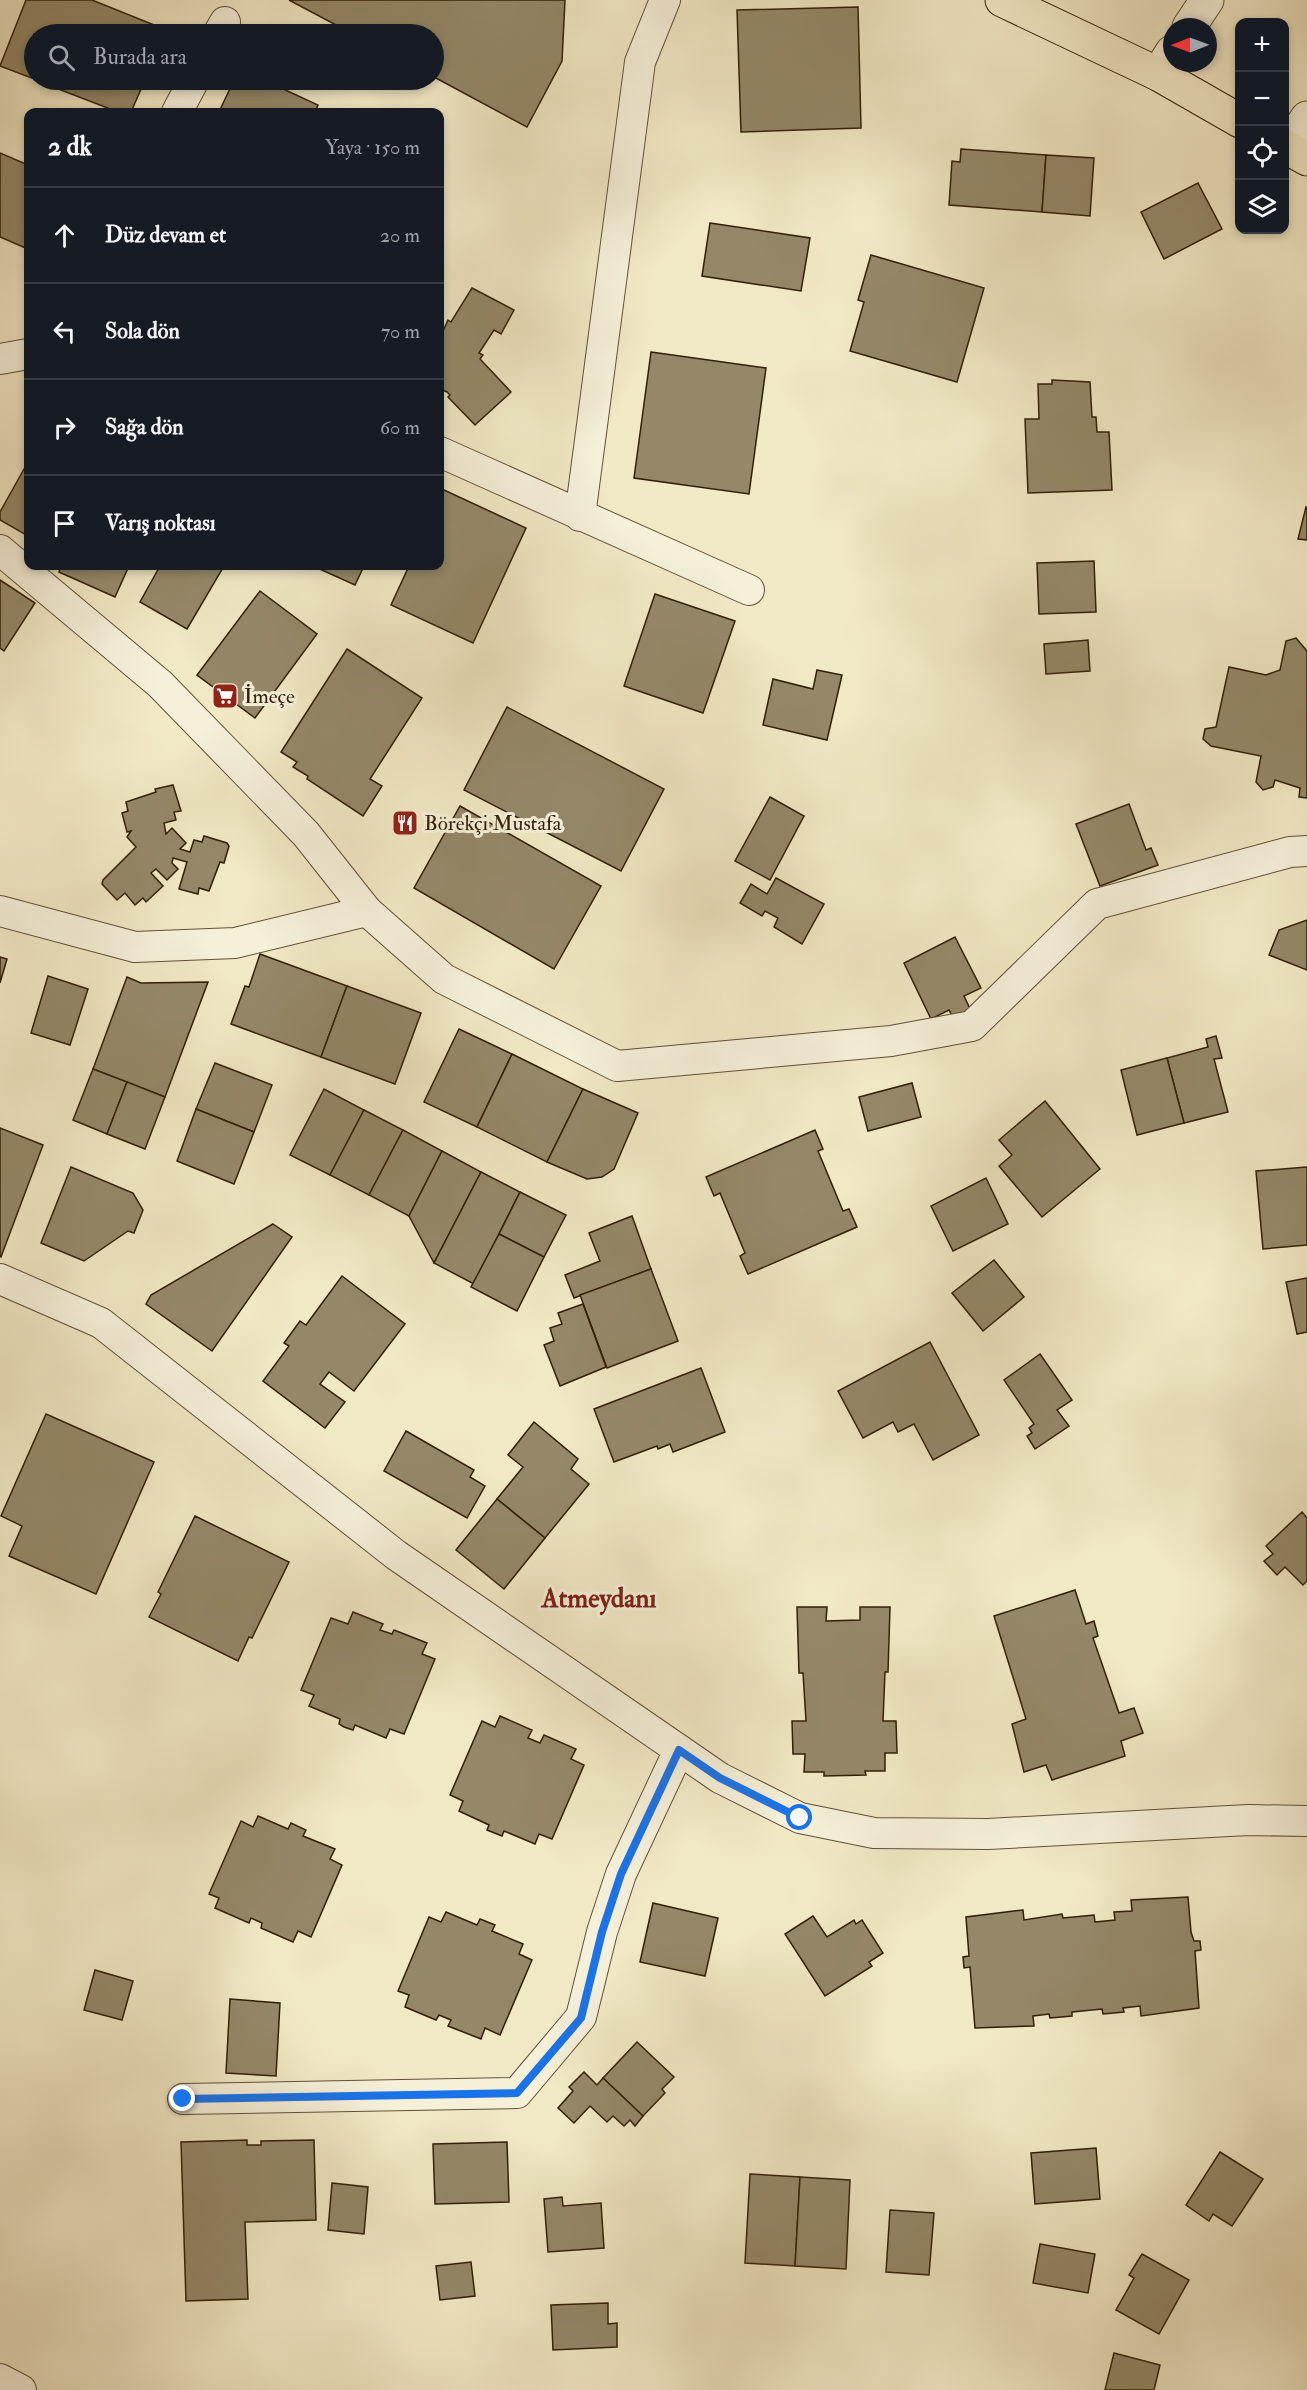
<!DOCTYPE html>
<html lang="tr">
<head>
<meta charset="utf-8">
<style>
	:root { --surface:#171b24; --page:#242831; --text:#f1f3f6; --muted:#9ea1a6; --line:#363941 }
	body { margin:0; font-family:"IM FELL Double Pica",serif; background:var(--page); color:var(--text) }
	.controls { position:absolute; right:18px; top:18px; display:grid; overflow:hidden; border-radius:12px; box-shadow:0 3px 9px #0003 }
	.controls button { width:54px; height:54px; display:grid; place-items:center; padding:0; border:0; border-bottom:2px solid var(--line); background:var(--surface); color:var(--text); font:30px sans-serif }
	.compass { position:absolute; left:1163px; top:18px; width:54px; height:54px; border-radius:50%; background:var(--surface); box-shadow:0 3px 9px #0003; rotate:269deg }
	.stop { position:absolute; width:18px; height:18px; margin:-14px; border:4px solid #1a73e8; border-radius:50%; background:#fff }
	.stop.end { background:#1a73e8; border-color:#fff; box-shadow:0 2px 6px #0008 }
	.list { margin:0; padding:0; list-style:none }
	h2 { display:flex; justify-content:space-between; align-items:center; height:78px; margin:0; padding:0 24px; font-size:26px }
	h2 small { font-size:20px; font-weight:400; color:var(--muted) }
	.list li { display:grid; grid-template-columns:39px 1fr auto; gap:18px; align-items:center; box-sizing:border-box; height:96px; padding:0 24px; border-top:2px solid var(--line) }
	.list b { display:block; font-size:22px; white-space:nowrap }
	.list em { font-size:20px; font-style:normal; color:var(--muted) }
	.icon { flex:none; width:33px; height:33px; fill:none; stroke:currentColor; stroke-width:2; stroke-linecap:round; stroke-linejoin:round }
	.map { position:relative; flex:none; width:1307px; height:2390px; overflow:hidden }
	.search { position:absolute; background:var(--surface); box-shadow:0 3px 9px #0003; left:24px; top:24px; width:420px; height:66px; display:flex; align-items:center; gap:15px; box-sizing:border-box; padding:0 21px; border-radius:33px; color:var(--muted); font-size:22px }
	.panel { position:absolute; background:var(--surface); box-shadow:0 3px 9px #0003; left:24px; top:108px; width:420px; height:462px; border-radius:12px }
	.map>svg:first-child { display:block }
	.building { fill:#948869; stroke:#301f06; stroke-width:1.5 }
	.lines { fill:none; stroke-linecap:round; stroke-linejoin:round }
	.minor-casing { stroke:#605136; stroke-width:32 }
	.tertiary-casing { stroke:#605136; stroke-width:35 }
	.primary-casing { stroke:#301f06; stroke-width:35 }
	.minor { stroke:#f6f0d9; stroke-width:30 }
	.tertiary { stroke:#f6f0d9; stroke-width:33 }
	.primary { stroke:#f1e8c5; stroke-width:33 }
	.route { stroke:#1a73e8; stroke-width:8 }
	.labels { text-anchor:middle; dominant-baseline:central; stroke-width:6; stroke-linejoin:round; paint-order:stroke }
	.poi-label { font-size:21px; fill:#301f06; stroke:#f6f0d9; text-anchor:start }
	.district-label { font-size:27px; font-weight:bold; fill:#7a1f14; stroke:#f6f0d9 }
</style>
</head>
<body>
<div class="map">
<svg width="1307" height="2390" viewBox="0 0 1307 2390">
	<rect width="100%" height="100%" fill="#f1e8c5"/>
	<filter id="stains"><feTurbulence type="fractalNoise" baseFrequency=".00333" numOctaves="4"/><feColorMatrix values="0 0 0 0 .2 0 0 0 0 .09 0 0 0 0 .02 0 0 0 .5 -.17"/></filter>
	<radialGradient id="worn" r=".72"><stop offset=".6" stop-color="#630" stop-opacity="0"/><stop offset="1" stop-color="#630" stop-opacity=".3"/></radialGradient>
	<g class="building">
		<path d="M26 0H92L164 29 162 34H34V79L0 66Z"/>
		<path d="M289 0H565L562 61 527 127 434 77V34H353Z"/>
		<path d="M858 7 861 128 741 132 737 10Z"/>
		<path d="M35 80H145L131 112H118Z"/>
		<path d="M234 80H264L318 105 315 112H219Z"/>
		<path d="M961 149 1046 155 1042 212 949 205 952 161 960 162Z"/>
		<path d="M0 153 28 165V249L0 237Z"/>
		<path d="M1046 155 1094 158 1090 216 1042 212Z"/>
		<path d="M1198 183 1222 229 1164 259 1141 212Z"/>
		<path d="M710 223 810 238 801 291 702 276Z"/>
		<path d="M871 255 984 288 957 382 850 351 864 302 858 300Z"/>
		<path d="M472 288 514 310 501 334 494 330 479 353 483 355 480 359 511 392 475 425 448 397 450 395 447 392 440 389V338L448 320 451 322Z"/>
		<path d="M651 352 766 368 749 494 634 478Z"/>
		<path d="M1052 380 1090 382 1092 417H1096L1097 432H1109L1112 490 1028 493 1025 419H1039L1038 384H1052Z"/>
		<path d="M24 469 28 472V536L0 520V512Z"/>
		<path d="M444 490 526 528 473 643 391 605 409 566H440V500Z"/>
		<path d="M1306 507 1307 508V540L1298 539Z"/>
		<path d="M1094 561 1096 612 1039 614 1037 563Z"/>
		<path d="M61 566H129L115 597 59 572Z"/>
		<path d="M160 566H224L187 629 140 602Z"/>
		<path d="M313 566H364L355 585Z"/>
		<path d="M0 580 35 603 4 651 0 648Z"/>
		<path d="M260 591 317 634 255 718 197 675Z"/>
		<path d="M655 594 735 621 703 713 624 686Z"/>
		<path d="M1296 638 1307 651V798L1299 797 1300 788 1275 780 1273 787 1263 790 1256 782 1261 756 1211 746 1203 739 1205 729 1216 727 1229 667 1266 675 1280 670 1286 641Z"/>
		<path d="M1088 640 1090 671 1046 674 1044 644Z"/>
		<path d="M347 649 422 698 370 779 382 786 363 816 307 779 308 776 293 767 297 762 281 752Z"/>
		<path d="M817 670 842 675 827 740 763 725 773 679 813 689Z"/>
		<path d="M507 707 664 789 621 871 464 790Z"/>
		<path d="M173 785 181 811 174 812 176 820 164 823 166 834 172 828 186 843 180 849 190 852 194 840 202 842 204 836 227 843 229 846 224 863 220 862 209 891 199 888 198 894 179 889 187 862 173 858 172 863 178 869 167 880 156 869 151 873 163 886 146 902 143 898 135 905 125 893 117 900 102 884 103 880 136 847 127 837 131 831 127 832 122 813 128 811 126 802 156 792 155 789Z"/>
		<path d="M770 797 804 816 770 880 735 861Z"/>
		<path d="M1129 804 1146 850 1151 848 1158 865 1100 886 1076 824Z"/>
		<path d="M460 806 601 886 554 969 414 888Z"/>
		<path d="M776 878 824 904 802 944 774 927 778 918 765 911 762 916 740 903 751 884 767 894Z"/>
		<path d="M1307 920V970L1269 955 1279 930Z"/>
		<path d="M955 937 981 988 964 996 973 1015 956 1024 949 1010 931 1019 904 963Z"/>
		<path d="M260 954 347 986 321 1057 231 1024 245 986 249 987Z"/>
		<path d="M0 957 7 959 0 983Z"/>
		<path d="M48 976 88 989 70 1045 31 1033Z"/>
		<path d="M127 977 141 983 208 982 165 1097 93 1069Z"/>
		<path d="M347 986 421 1013 395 1084 321 1057Z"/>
		<path d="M459 1029 512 1054 477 1127 424 1102Z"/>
		<path d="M1216 1036 1222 1058 1214 1059 1228 1112 1184 1123 1167 1058 1208 1047 1206 1039Z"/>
		<path d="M512 1054 583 1089 547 1162 477 1127Z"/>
		<path d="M1167 1058 1184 1123 1137 1135 1121 1070Z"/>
		<path d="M215 1063 272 1085 254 1132 196 1109Z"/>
		<path d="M93 1069 127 1082 107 1134 73 1120Z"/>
		<path d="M127 1082 165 1097 145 1149 107 1134Z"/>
		<path d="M912 1083 921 1117 868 1131 859 1097Z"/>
		<path d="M324 1089 364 1110 330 1175 290 1155Z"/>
		<path d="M583 1089 638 1113 614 1169 602 1177 587 1179 547 1162Z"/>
		<path d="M1045 1101 1100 1169 1042 1217 999 1166 1012 1155 999 1140Z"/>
		<path d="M196 1109 254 1132 234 1184 177 1161Z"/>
		<path d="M364 1110 403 1130 369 1195 330 1175Z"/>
		<path d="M0 1128 43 1145 1 1257 0 1256Z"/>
		<path d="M403 1130 442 1151 409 1216 369 1195Z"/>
		<path d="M815 1130 823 1149 818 1151 843 1211 849 1209 857 1227 748 1274 740 1256 745 1253 720 1193 714 1196 706 1177Z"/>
		<path d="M442 1151 481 1172 434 1263 409 1216Z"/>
		<path d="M71 1167 133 1193 143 1210 134 1233 128 1231 84 1261 41 1243Z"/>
		<path d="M1307 1167V1245L1263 1249 1256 1171Z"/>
		<path d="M481 1172 520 1192 474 1284 434 1263Z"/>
		<path d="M986 1178 1008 1224 953 1251 931 1206Z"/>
		<path d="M520 1192 566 1215 544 1257 499 1234Z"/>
		<path d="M632 1216 651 1269 574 1298 565 1275 600 1261 589 1233Z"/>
		<path d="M273 1224 292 1237 212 1351 146 1304 151 1295Z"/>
		<path d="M499 1234 544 1257 517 1311 471 1287Z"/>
		<path d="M994 1260 1024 1297 983 1331 952 1293Z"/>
		<path d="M651 1269 678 1341 607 1368 580 1295Z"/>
		<path d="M342 1276 405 1324 354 1391 329 1372 320 1384 345 1402 325 1428 263 1381 289 1346 284 1343 300 1321 306 1325Z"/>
		<path d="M1307 1278V1332L1297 1334 1286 1282Z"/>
		<path d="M583 1304 606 1367 560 1386 544 1345 554 1341 550 1328 562 1324 558 1313Z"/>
		<path d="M930 1342 979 1435 933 1460 914 1424 898 1432 893 1422 863 1438 838 1391Z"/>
		<path d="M1040 1354 1072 1400 1057 1410 1069 1426 1035 1449 1027 1436 1032 1433 1029 1428 1034 1424 1004 1380Z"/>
		<path d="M701 1368 725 1432 673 1452 670 1444 658 1449 657 1446 614 1462 594 1409Z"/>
		<path d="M46 1414 154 1462 96 1594 9 1556 22 1526 1 1516Z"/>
		<path d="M534 1422 578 1459 571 1469 589 1484 545 1538 497 1499 523 1467 508 1455Z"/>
		<path d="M406 1431 474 1470 470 1477 485 1486 467 1518 384 1471Z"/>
		<path d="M497 1499 545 1538 504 1589 456 1550Z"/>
		<path d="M1302 1512 1307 1518V1581L1303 1585 1285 1567 1277 1575 1264 1561 1273 1554 1266 1546Z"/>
		<path d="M195 1516 289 1562 252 1638 249 1637 238 1661 149 1617 161 1594 158 1592Z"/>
		<path d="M1075 1590 1086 1624 1094 1621 1098 1636 1093 1638 1119 1713 1134 1708 1143 1733 1121 1741 1125 1756 1052 1780 1046 1765 1024 1772 1012 1724 1026 1719 994 1616Z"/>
		<path d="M797 1607H827L826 1621 860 1620V1607H890L888 1672H885L883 1721H896L897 1753H885V1771H865L866 1775 824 1776V1772H804L805 1754H793L792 1721H806L803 1673H799Z"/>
		<path d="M353 1612 383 1624 380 1630 392 1634 394 1630 427 1643 422 1654 435 1659 404 1734 390 1729 386 1738 355 1725 353 1730 344 1727 339 1724 340 1719 309 1706 314 1695 301 1690 331 1618 348 1624Z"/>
		<path d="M500 1716 532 1730 528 1738 540 1743 544 1735 576 1749 571 1759 584 1765 552 1839 539 1834 535 1844 504 1831 502 1836 487 1830 489 1825 459 1811 463 1801 450 1795 482 1721 495 1727Z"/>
		<path d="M258 1816 288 1829 291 1823 306 1830 303 1836 335 1849 330 1859 342 1865 311 1937 298 1931 293 1942 261 1928 262 1923 251 1918 249 1923 215 1908 219 1898 209 1894 241 1821 253 1827Z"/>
		<path d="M1188 1897 1191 1932 1194 1941H1200L1201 1950 1195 1951 1199 2008 1141 2016 1140 2006 1123 2008 1124 2012 1103 2014 1102 2009 1072 2012V2016L1050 2018 1049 2014 1033 2016 1034 2026 975 2028 970 1967 964 1968 963 1957 969 1956 966 1917 1023 1910 1024 1920 1062 1914 1063 1918 1094 1915 1095 1922 1115 1920 1114 1912 1132 1911 1131 1900Z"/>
		<path d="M653 1903 718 1918 705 1976 640 1962Z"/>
		<path d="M446 1912 477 1925 480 1919 495 1925 492 1931 523 1944 519 1954 532 1960 500 2035 485 2028 481 2039 448 2026 451 2020 439 2015 436 2020 405 2007 409 1995 398 1991 429 1917 441 1922Z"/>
		<path d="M813 1916 827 1937 854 1920 856 1924 862 1920 883 1953 869 1962 872 1966 825 1996 785 1934Z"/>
		<path d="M95 1970 133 1981 122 2020 84 2010Z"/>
		<path d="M230 1999 280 2003 276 2076 226 2073Z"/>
		<path d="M637 2042 674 2077 662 2089 665 2093 643 2116 603 2078Z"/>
		<path d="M584 2072 597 2085 603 2078 643 2116 635 2126 630 2120 624 2126 613 2116 607 2122 590 2106 574 2123 558 2108 573 2091 569 2087Z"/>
		<path d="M247 2140V2145H261V2141L314 2140 316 2220 245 2222 248 2299 186 2301 181 2142Z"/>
		<path d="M507 2142 509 2202 435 2204 433 2144Z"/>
		<path d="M1096 2148 1100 2199 1035 2204 1031 2153Z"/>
		<path d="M1220 2152 1263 2179 1232 2226 1213 2214 1209 2221 1186 2205Z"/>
		<path d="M750 2174 800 2177 795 2266 745 2263Z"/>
		<path d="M800 2177 850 2180 846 2269 795 2266Z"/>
		<path d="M332 2183 368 2187 364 2234 328 2230Z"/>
		<path d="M562 2197 563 2206 601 2203 604 2248 548 2252 544 2199Z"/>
		<path d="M890 2210 934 2213 929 2275 886 2272Z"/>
		<path d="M1040 2244 1095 2254 1088 2293 1033 2283Z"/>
		<path d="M1142 2254 1189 2280 1159 2334 1116 2310 1134 2278 1129 2275Z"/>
		<path d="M471 2262 475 2296 440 2300 436 2266Z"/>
		<path d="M608 2303V2324L617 2323V2347L553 2350 551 2305Z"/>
		<path d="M1114 2353 1160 2365 1154 2390H1105Z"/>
	</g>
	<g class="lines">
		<g class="minor-casing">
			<g id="minor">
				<path d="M218 34 225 22"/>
				<path d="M177 112 194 80"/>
				<path d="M0 359 28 354"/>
				<path d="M440 452 749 590"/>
				<path d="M580 516 640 62 665 0"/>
				<path d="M0 550 160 684 306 834 367 911 444 979 617 1066 891 1041 972 1026 1097 904 1290 852 1307 851"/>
				<path d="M0 911 135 947 235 943 367 911"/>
				<path d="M0 1279 101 1323 396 1555 720 1778 800 1818 874 1833 988 1834 1248 1820 1307 1821"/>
				<path d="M183 2099 517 2093 581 2017 602 1932 621 1874 679 1750"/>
				<path d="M0 2379 21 2390"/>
			</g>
		</g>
		<g class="tertiary-casing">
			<g id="tertiary">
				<path d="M1189 27 1207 0"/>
				<path d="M1158 74 1172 52"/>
				<path d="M1287 148 1307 118"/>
			</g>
		</g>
		<g class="primary-casing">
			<g id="primary">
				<path d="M1002 0 1158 74 1240 121"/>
				<path d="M1284 146 1307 159"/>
			</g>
		</g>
		<use href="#minor" class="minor"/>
		<use href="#tertiary" class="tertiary"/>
		<use href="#primary" class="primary"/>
	</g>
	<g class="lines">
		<path class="route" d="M183 2099 517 2093 581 2018 602 1932 621 1874 679 1750 720 1778 800 1818"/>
	</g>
	<defs>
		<g id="supermarket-square" transform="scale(1.35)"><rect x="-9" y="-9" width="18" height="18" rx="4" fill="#8f2418" stroke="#f6f0d9"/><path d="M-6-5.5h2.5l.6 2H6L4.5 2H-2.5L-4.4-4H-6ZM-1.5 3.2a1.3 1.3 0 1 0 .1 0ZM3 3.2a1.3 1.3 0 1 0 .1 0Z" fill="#fff"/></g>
		<g id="restaurant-square" transform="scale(1.35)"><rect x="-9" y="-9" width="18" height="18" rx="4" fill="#8f2418" stroke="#f6f0d9"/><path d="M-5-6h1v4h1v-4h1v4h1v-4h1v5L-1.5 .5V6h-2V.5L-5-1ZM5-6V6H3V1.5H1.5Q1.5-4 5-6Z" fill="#fff"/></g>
	</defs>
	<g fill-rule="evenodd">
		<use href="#supermarket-square" x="225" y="696"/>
		<use href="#restaurant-square" x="405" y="823"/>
	</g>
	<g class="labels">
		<g class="poi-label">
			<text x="244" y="696">İmeçe</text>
			<text x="424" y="823">Börekçi Mustafa</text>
		</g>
		<g class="district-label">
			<text x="599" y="1598">Atmeydanı</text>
		</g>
	</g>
	<rect width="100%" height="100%" filter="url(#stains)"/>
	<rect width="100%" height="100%" fill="url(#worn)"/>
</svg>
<div class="controls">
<button>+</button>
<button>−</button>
<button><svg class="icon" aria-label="locate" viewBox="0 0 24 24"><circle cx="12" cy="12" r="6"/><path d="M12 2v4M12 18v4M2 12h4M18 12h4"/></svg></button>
<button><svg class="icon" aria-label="layers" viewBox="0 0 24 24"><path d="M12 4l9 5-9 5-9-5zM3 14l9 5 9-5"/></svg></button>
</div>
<svg class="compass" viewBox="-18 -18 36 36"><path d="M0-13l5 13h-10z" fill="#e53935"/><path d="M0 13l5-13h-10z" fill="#9ea1a6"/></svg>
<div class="stop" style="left:800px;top:1818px"></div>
<div class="stop end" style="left:183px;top:2099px"></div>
<div class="search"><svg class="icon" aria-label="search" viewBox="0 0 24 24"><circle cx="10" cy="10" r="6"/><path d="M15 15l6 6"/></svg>Burada ara</div>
<section class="panel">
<h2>2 dk<small>Yaya · 150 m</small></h2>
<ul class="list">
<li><svg class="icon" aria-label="ahead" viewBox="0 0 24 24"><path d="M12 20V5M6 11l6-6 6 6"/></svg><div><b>Düz devam et</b></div><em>20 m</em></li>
<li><svg class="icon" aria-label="left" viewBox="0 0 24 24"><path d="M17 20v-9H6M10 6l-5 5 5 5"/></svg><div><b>Sola dön</b></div><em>70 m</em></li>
<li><svg class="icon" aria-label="right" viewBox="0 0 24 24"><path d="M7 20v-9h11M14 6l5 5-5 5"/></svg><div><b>Sağa dön</b></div><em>60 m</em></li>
<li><svg class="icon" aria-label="arrive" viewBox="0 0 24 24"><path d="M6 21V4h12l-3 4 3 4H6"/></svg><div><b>Varış noktası</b></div></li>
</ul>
</section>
</div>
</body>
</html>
